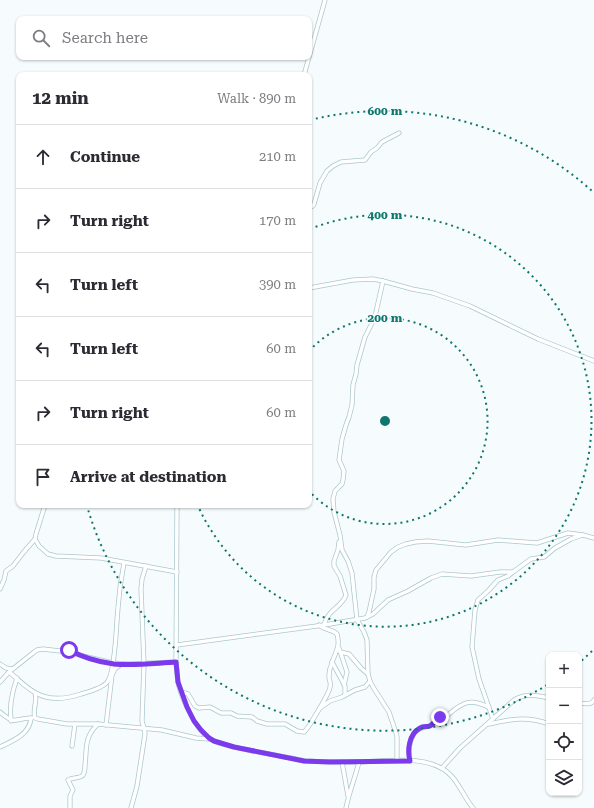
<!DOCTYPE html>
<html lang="en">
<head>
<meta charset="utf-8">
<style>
	:root { --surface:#fff; --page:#f7f7f7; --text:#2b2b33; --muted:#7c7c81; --line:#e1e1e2 }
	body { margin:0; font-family:"Roboto Serif",serif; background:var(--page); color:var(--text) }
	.controls { position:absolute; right:12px; bottom:12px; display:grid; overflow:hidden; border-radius:8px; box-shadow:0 1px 3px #0004 }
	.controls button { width:36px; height:36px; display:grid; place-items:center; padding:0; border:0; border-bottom:1px solid var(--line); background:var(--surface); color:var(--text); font:20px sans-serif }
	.stop { position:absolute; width:12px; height:12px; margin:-9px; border:3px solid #7c3aed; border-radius:50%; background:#fff }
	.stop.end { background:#7c3aed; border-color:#fff; box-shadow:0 1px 4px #0008 }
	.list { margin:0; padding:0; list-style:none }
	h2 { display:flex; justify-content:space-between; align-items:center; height:52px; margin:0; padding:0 16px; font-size:17px }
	h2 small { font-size:13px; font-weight:400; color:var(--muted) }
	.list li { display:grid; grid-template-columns:26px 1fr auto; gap:12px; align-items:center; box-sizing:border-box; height:64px; padding:0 16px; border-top:1px solid var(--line) }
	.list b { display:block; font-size:15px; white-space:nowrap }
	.list em { font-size:13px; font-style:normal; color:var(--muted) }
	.icon { flex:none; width:22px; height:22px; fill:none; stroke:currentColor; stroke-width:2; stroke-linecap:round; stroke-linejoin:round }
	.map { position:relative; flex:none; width:594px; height:808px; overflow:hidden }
	.search { position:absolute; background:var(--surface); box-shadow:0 1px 3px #0004; left:16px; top:16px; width:296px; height:44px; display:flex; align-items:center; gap:10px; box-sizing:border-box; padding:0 14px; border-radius:8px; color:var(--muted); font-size:15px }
	.panel { position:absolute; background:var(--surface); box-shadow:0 1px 3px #0004; left:16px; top:72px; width:296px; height:436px; border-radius:8px }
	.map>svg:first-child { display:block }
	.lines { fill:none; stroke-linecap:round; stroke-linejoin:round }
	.minor-casing { stroke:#acc7cd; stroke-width:5 }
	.minor { stroke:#fff; stroke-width:3.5 }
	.route { stroke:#7c3aed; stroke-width:5 }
	.ring { fill:none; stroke:#0f766e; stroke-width:2; stroke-dasharray:2 4 }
	.centre { fill:#0f766e; stroke:#f6fcfd; stroke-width:2 }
	.ring-label { font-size:12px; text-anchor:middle; font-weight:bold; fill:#0f766e; stroke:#f6fcfd; stroke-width:3; stroke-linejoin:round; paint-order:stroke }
</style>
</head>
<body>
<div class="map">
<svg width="594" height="808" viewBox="0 0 594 808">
	<rect width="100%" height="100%" fill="#f6fcfd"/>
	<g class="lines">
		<g class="minor-casing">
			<g id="minor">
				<path d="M304 75 325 0"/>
				<path d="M309 207 313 206 314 204 320 183 327 171 333 166 341 162 365 160 371 152 377 148 382 142 399 133"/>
				<path d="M383 281 376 312 372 323 365 337 357 365 356 374 353 385 352 405 349 417 346 425 342 439 339 460 344 471 343 480 342 484 335 491 333 499 334 512 340 535 342 550 348 561 352 573 357 620 364 632 367 640 368 674 370 681 373 687 389 712 396 733 397 737V760"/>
				<path d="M309 288 353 280 373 279 383 281 412 289 433 293 470 306 538 339 594 361"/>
				<path d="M45 505 36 534 35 539 39 546 48 554 56 556 101 558 177 572"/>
				<path d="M177 505 176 662C177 669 177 676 178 683 182 699 195 729 209 738 218 745 232 746 243 749 257 752 271 754 285 757 292 758 299 760 306 761 324 762 342 762 360 762 385 761 419 756 441 768 457 776 462 795 473 808"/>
				<path d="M0 589 4 580 6 571 13 566 23 553 35 539"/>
				<path d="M367 617 373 614 388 600 408 591 431 578 442 574 471 576 500 572H513L531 559 544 557 555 548 571 539 582 535"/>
				<path d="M324 625C328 609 342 607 346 595L340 576 334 566V561L338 550 339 542"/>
				<path d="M177 645 324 625 365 618 367 617 369 612 372 598 374 589V577L376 570 391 552 398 547 406 544 415 542 428 541 466 545 498 540 537 543 568 533 583 535 594 538"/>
				<path d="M339 648 347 672 344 685"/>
				<path d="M340 652 349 654 361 668 368 674"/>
				<path d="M332 662 345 686V695"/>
				<path d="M0 664 6 668 13 669"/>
				<path d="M9 672C18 679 26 688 36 693 50 701 66 699 81 694 88 692 104 688 108 681 110 678 111 673 112 669 116 649 116 629 118 608 119 593 121 578 124 563"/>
				<path d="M0 682 9 672 33 653 37 650 43 649 60 651 67 650 83 656 113 663 128 664 176 662"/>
				<path d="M181 692 188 694 195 706 199 708 210 707 221 713H231L237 716 252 717 257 721 267 724H285L297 731 304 732C308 729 330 692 330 687 331 684 330 681 329 678 329 674 329 670 331 666 334 653 341 649 337 634 332 629 324 630 319 625"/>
				<path d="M35 693C38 701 32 709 35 718L38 719 67 724H98L162 730 196 738 209 739"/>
				<path d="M579 703C584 703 591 706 594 700"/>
				<path d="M320 708 330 701 342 697 355 690 365 687 370 681"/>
				<path d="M0 712C16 726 14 718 32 718"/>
				<path d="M493 719 479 679 472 647 475 610 478 600 488 591 498 580 508 576 513 572"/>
				<path d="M11 721C9 706 12 692 17 678"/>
				<path d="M489 724C511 719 527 716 549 724"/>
				<path d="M106 725 112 675 115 669 121 664"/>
				<path d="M72 746 75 724"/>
				<path d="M0 747C13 741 30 734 31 718"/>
				<path d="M410 761C408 751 409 742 414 733 419 727 425 728 431 725 433 724 435 721 437 719 441 716 445 716 449 714 463 702 471 698 488 707"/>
				<path d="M342 762 348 796"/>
				<path d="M442 768 460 748 514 700C526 693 536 695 549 698"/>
				<path d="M70 808V796L73 790 68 780C72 777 80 779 83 775 85 772 85 768 85 765 87 748 84 737 98 724"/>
				<path d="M131 808 137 786 145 734C145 729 143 726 142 721L144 664 141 589 142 579 146 566"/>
				<path d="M346 808C349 792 355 778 359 762"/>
			</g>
		</g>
		<use href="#minor" class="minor"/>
	</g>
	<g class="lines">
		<path class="route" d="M69 650C82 657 99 662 114 664 134 666 156 663 176 662L178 682 187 707 194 721 201 730 209 738 214 741 234 747 304 761 330 762 410 761C407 750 409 734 420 728 423 726 427 727 430 726 434 724 436 719 440 717"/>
	</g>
	<g class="ring">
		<path d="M309 351A103 103 0 1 1 309 491"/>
		<path d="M310 229A206 206 0 1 1 198 506"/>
		<path d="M592 651A310 310 0 0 1 580 662M547 685A310 310 0 0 1 87 506M310 120A310 310 0 0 1 592 191"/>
	</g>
	<circle cx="385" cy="421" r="6" class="centre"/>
	<g class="ring-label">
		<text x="385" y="115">600 m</text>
		<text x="385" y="219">400 m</text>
		<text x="385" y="322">200 m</text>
	</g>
</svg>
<div class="controls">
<button>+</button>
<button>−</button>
<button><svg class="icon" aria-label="locate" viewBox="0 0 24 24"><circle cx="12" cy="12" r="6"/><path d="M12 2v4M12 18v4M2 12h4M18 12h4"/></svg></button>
<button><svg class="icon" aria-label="layers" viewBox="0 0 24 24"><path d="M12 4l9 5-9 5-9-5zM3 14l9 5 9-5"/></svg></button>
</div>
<div class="stop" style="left:69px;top:650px"></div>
<div class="stop end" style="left:440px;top:717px"></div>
<div class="search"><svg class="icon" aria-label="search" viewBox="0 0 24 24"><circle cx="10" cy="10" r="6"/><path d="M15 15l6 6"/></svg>Search here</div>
<section class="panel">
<h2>12 min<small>Walk · 890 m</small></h2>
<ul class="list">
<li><svg class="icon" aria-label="ahead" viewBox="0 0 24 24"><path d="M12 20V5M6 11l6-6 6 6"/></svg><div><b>Continue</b></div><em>210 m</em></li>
<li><svg class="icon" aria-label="right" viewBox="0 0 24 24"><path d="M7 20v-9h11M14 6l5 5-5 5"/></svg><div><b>Turn right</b></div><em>170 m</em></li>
<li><svg class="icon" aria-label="left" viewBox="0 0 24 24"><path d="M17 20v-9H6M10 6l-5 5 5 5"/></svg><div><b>Turn left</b></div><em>390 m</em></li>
<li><svg class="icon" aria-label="left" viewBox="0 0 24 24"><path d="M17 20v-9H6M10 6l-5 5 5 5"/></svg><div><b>Turn left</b></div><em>60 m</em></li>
<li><svg class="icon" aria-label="right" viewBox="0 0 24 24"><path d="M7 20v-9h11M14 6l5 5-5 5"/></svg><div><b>Turn right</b></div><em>60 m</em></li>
<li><svg class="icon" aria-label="arrive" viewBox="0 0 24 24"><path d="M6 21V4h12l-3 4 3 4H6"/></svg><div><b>Arrive at destination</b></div></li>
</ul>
</section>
</div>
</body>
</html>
